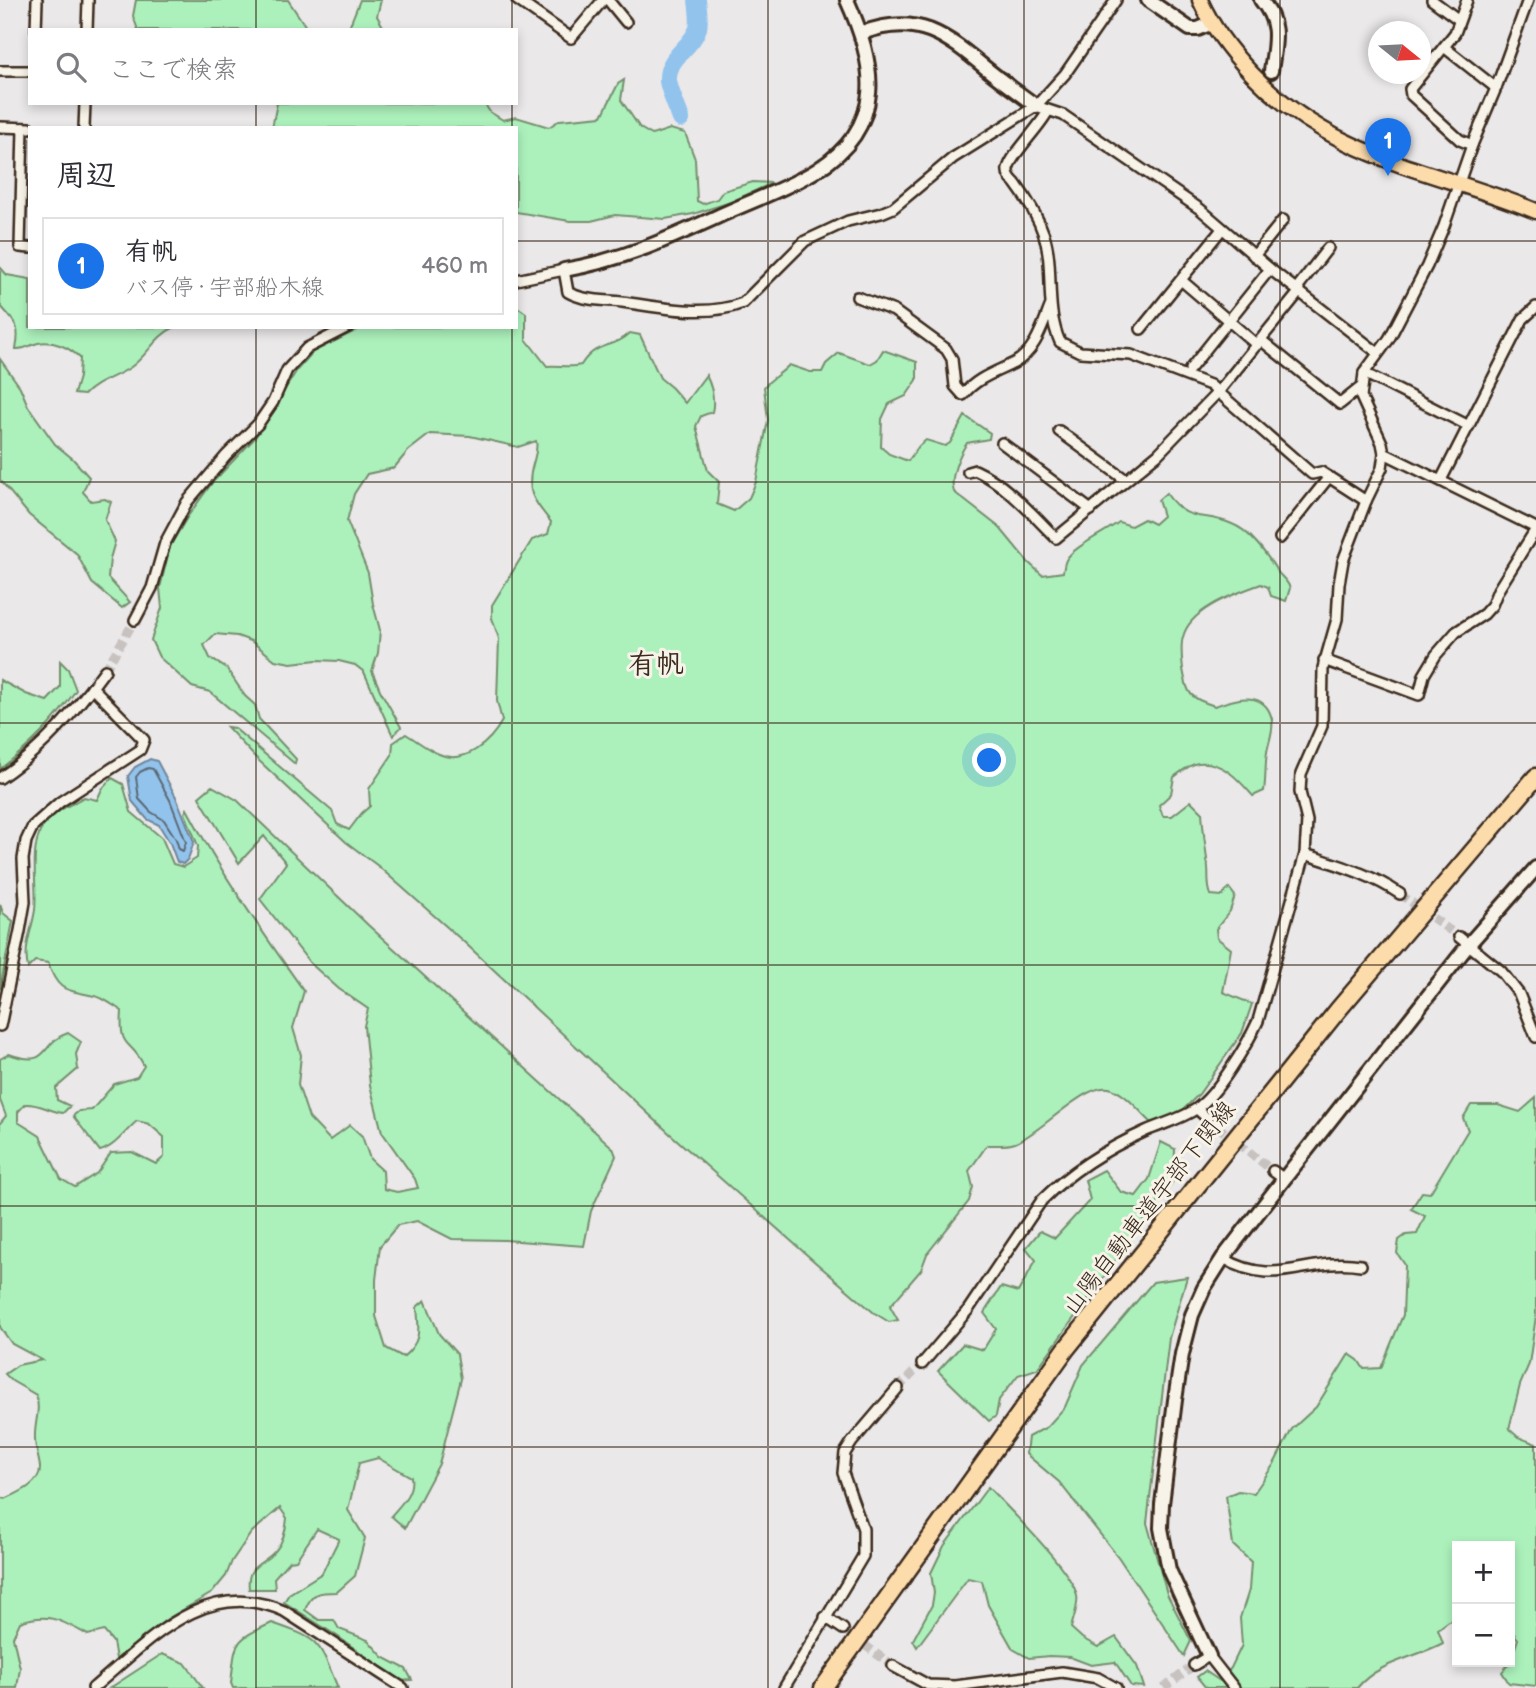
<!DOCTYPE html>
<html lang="ja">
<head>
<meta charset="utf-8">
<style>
	:root { --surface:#fff; --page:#f2f2f3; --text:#2b2b33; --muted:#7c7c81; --line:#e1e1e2; --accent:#1a73e8 }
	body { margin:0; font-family:"Balsamiq Sans","Klee One",sans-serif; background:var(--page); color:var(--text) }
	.controls { position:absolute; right:21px; bottom:21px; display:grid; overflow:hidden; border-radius:0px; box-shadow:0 4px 10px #0003 }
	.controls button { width:63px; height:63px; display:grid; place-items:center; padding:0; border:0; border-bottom:2px solid var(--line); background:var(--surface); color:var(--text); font:35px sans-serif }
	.compass { position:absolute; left:1368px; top:21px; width:63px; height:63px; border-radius:50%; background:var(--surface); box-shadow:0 4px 10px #0003; rotate:108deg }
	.you { position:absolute; left:990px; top:761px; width:24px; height:24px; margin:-18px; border:5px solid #fff; border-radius:50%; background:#1a73e8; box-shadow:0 0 0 10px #1a73e833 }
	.badge { display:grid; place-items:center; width:46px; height:46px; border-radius:50%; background:var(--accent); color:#fff; font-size:23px; font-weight:700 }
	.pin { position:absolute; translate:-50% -58px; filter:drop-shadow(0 2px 4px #0008) }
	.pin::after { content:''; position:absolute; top:37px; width:24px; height:21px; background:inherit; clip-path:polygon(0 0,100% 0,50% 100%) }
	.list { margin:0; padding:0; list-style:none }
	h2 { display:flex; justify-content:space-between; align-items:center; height:91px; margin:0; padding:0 28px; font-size:30px }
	h2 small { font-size:23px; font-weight:400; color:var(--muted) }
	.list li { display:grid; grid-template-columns:46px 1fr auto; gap:21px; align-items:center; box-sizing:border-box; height:98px; margin:0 14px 14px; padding:0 14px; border:2px solid var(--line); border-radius:0px }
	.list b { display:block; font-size:26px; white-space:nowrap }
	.list p { margin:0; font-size:23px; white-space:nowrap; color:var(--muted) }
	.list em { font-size:23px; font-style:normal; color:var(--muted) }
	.icon { flex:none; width:38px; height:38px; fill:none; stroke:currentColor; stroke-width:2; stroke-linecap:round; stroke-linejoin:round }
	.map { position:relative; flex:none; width:1536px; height:1688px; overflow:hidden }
	.search { position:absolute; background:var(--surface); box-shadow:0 4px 10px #0003; left:28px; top:28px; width:490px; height:77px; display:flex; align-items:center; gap:18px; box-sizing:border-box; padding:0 24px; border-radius:0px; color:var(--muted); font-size:26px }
	.panel { position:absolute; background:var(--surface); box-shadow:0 4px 10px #0003; left:28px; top:126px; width:490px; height:203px; border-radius:0px }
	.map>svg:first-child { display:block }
	.green { fill:#acf1bc; stroke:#748e6d; stroke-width:2 }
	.water { fill:#91c3ed; stroke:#6f869a; stroke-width:2 }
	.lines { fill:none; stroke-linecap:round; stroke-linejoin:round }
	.shore { stroke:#5d6771; stroke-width:2 }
	.river { stroke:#91c3ed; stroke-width:18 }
	.street-tunnel { stroke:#c7c2c0; stroke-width:9; stroke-dasharray:9 4.5; stroke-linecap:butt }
	.street-casing { stroke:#3b2a1e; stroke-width:14 }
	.secondary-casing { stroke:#3b2a1e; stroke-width:18 }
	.primary-casing { stroke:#3b2a1e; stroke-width:19 }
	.highway-casing { stroke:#3b2a1e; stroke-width:21 }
	.street { stroke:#f7f3e8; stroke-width:9 }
	.secondary { stroke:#f7f3e8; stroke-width:12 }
	.primary { stroke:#fddcac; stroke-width:14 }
	.highway { stroke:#fddcac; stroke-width:16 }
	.grid { fill:none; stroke:#3b2a1e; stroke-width:2; stroke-opacity:0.55 }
	.labels { text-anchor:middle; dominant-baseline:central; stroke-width:6; stroke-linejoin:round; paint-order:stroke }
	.street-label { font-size:24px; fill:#3b2a1e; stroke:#f7f3e8 }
	.quarter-label { font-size:28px; font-weight:bold; fill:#3b2a1e; stroke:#f7f3e8 }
</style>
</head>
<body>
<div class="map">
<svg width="1536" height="1688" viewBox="0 0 1536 1688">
	<rect width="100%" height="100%" fill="#eae8e9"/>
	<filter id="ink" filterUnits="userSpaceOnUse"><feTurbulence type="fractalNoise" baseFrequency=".0143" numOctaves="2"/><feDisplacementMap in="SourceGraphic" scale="14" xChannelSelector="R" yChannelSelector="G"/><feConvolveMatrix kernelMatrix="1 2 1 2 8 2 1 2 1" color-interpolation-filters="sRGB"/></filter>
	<g filter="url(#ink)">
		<g class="green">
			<path d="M136 0H288L308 30H138L133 16Z"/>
			<path d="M360 0H381L377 16 385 30H348Z"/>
			<path d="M624 80 621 100 640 128 652 135 670 129 685 133 695 159 697 201 703 204 717 199 723 191 753 182 772 183 731 202 693 214 665 219 615 215 591 221H570L516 212V128H272L277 103H484L490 112 503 120 516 117 549 127 560 120 602 116 618 84Z"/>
			<path d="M0 267 7 275 30 279V327H175C156 335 147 356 131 367 115 378 97 381 84 395L74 394 79 377 80 358C69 347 53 340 38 343 29 345 25 350 16 349 21 325 15 323 0 305Z"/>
			<path d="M516 306 526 313V339L547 366C559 365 570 368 581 365 597 340 614 349 630 333L640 335 660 378 672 388 685 403 706 375C712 387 715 400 712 412L701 416 696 426 708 471 719 482 717 504 734 511 749 498 756 482 768 420 764 387C771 378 781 374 789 365L810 372H822L826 364 839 353 870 364 877 360 883 350 917 362V380L906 396 889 404 882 419 881 447 889 454 908 461 919 446 926 440 945 446 950 443 965 416 990 433 989 439 967 443C959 455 949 478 954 492L1000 528 1028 562 1042 575 1063 572C1064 568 1064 564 1066 560 1073 547 1106 532 1119 522L1131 526 1144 519 1154 524 1163 516 1158 500 1166 493C1188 525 1203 511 1232 524 1251 531 1267 555 1277 571 1281 577 1287 580 1290 588L1286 601 1271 596 1268 587 1261 584C1237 593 1190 608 1183 637 1180 647 1182 659 1183 669 1188 696 1189 697 1215 706 1232 700 1260 690 1270 713 1276 725 1269 740 1267 752 1265 765 1266 778 1264 791L1253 796C1239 780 1222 760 1198 763 1190 764 1181 772 1174 777L1171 794 1159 805 1163 816H1172L1191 801 1202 812C1203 831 1206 849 1208 868 1209 878 1207 885 1211 895L1222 896 1229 888 1235 896 1230 911 1216 929 1217 938 1231 949 1223 992 1252 1004 1242 1033 1199 1094 1180 1113 1152 1123C1140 1112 1125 1092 1109 1088 1084 1083 1040 1134 1015 1143 1006 1146 996 1145 987 1145L969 1171 973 1187 969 1201 927 1254 921 1270 890 1306 898 1320 889 1322 873 1312 815 1262 668 1132 465 943 378 866 346 842 255 757 227 727 234 728 332 811 337 824 349 830 362 813 370 806 369 789 392 755 393 743 406 734C416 740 427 749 439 754 465 766 491 741 502 721L497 701 499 639 492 618V605L532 540 548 534 551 522C534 501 525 492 533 464 535 456 538 449 536 441L518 447 470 436 430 434 408 451 394 468 367 474 354 494 347 521 368 573 373 604 380 630 378 653 372 671 380 690 401 727 393 736 364 672 355 665 339 661 317 660 291 663 275 660 251 641 237 636 215 634 204 645 210 658 227 669 245 696 255 705 259 719 296 759 295 764 210 692 192 687 159 657 151 640 162 608 160 588 170 546 188 516 212 483 255 438 297 370 313 352 363 327H516Z"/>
			<path d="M0 359 20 387 28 406 55 444 73 459 89 477 83 492 91 501 105 499 111 502 105 520 115 541 110 559 108 578 130 602 122 608 92 583 77 554 29 515 0 480Z"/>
			<path d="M60 661 68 669 76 690C54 722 32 745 0 769V680L26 694 47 701 60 687Z"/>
			<path d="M112 778 123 784 131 812 162 838 173 864 183 867 197 858 198 846 185 813 187 809C221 873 262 932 304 991L293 1028 301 1055 298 1085 309 1118 330 1140 350 1125 362 1136 370 1159 383 1171 384 1189 397 1192 418 1188 415 1179 382 1132 370 1085 364 1026 368 1009 339 989 310 963 260 899 286 863 264 836 239 863 199 797 212 786 237 800 368 925 613 1148 616 1156 591 1211 584 1246 505 1240 452 1239 417 1221 398 1225 380 1246 376 1280V1316L386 1348 403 1357C422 1341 419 1331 417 1307L425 1300 439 1334 457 1354 461 1379 439 1464 405 1528 391 1516C400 1505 414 1493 411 1477L378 1458 359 1463 348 1510 365 1538 355 1576 337 1592C318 1592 312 1592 305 1610L319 1620H334L339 1629 368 1640 383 1657 406 1669 412 1680 401 1681 337 1636 284 1602 289 1594 322 1573 339 1539 317 1529 296 1560 289 1561 274 1578 275 1589H249C246 1563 263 1566 276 1550 284 1541 286 1530 287 1518L280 1508 251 1533 232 1561 226 1576 212 1593 167 1619 116 1659 113 1642 104 1631 88 1635C62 1621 50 1612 20 1622L13 1637 20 1668 17 1688H0V1497L5 1499C18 1493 41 1484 40 1467 39 1458 35 1448 35 1439 34 1423 41 1411 36 1395L12 1381 5 1374 18 1365 42 1360 12 1344 0 1327V1123L6 1116 0 1100V1059L9 1054C52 1069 38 1043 68 1033L81 1042 76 1054 78 1069 56 1088 57 1100 70 1106 63 1113C49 1111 39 1103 25 1104L18 1112V1122L40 1136 61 1179 75 1187 97 1173 111 1153 132 1152 156 1164 164 1157V1137L149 1124 137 1121C125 1131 115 1147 100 1151L73 1116 79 1111 92 1110 114 1084 137 1077 144 1066C130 1037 119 1052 122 1011 115 1007 107 1000 98 997 70 989 59 996 48 963L35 961 28 968C23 947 32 930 35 910 38 882 27 844 47 820 57 810 72 804 84 797L97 800 102 789Z"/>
			<path d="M0 904 3 913 13 921 0 989Z"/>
			<path d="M1536 1098V1316L1529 1364 1520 1385 1509 1429 1518 1437 1536 1444V1686L1509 1683 1502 1672 1510 1662 1518 1639 1510 1629V1546H1457V1615L1438 1629 1443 1643C1415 1658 1378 1662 1357 1688H1206L1197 1677 1205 1671 1220 1681 1231 1668 1242 1645 1240 1618 1249 1590 1251 1562 1233 1545 1226 1496 1238 1491 1254 1493 1274 1464 1292 1429 1316 1407 1349 1354 1358 1360 1364 1369 1381 1368 1403 1315 1405 1265 1397 1253 1399 1240 1406 1235 1417 1234 1425 1216 1411 1209 1422 1192 1430 1193 1468 1130 1463 1118 1471 1105H1498L1520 1112Z"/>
			<path d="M1161 1142 1175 1149 1174 1180 1037 1369 1018 1375 999 1400 996 1416 989 1421 938 1371 963 1344 983 1350 996 1329 984 1313 1001 1287 1018 1292 1036 1260 1026 1248 1040 1231 1055 1238 1090 1200 1085 1180 1104 1170 1121 1192 1136 1196 1149 1179Z"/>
			<path d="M1187 1277 1169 1338 1147 1523 1167 1594 1191 1641 1184 1656 1119 1558 1059 1482 1026 1454 1028 1437 1047 1427 1065 1407 1083 1365 1153 1282Z"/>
			<path d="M988 1487C1007 1507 1073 1571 1077 1596 1079 1605 1073 1619 1071 1628L1082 1638 1098 1647 1116 1637 1137 1666 1144 1687 1131 1686 1115 1662 1091 1665 1070 1657 1049 1656 1029 1658 1013 1649 988 1605 982 1581 968 1578 917 1647 913 1640 932 1605 934 1593 931 1573 944 1546Z"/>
			<path d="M272 1623C321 1640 318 1640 338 1688H233L231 1683C236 1641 232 1641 272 1623Z"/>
			<path d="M162 1654 185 1663 203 1688H110Z"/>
		</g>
		<path class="water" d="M150 759 157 761 176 797 194 842 188 859 183 864 177 862 170 843 159 825 147 819 132 801 128 776 135 767Z"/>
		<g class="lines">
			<path class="shore" d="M148 768 153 769 170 800 186 842 183 851 179 849 176 839 164 820 151 812 139 799 136 777 140 772Z"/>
			<path class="river" d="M681 119C677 107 670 93 668 81 666 57 692 48 698 28 700 20 698 9 697 0"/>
			<g class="street-tunnel">
				<path d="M105 670 135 620"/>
				<path d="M1400 894 1459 937"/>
				<path d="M1207 1118 1273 1171"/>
				<path d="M898 1388 922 1364"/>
				<path d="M843 1629 893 1666"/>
				<path d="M1164 1688 1194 1665"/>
			</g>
			<g class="street-casing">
				<g id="street">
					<path d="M517 0 571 38 603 0"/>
					<path d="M608 0 626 22"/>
					<path d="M1432 0 1459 20"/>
					<path d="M1467 0 1455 33 1410 89 1411 95 1460 140 1472 145"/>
					<path d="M36 30 37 0"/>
					<path d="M87 30 88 0"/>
					<path d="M1444 47 1496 88"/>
					<path d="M0 71H30"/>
					<path d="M1036 106 1063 115 1200 209 1270 269 1378 353"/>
					<path d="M1048 111C1040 127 1010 156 1008 169 1007 175 1011 179 1015 183 1027 199 1038 217 1044 235 1055 269 1044 306 1060 342L1080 352 1131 355 1210 385 1312 474 1321 472 1366 501"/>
					<path d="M0 127 30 128"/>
					<path d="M23 128 20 247 30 248"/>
					<path d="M84 128 85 103"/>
					<path d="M1254 256 1283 220"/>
					<path d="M516 280 564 270 568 292C583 301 605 300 622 302 661 307 705 318 743 303L805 241 848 221 881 213 893 208 953 158 1036 106 1065 74 1116 0"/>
					<path d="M1181 280 1257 345"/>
					<path d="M1297 288 1328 248"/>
					<path d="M857 297 894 311 946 349 952 359 955 386 963 395C976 378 996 372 1014 363 1035 352 1042 327 1050 307"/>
					<path d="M1141 329 1222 229"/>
					<path d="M1261 340 1340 404 1360 388"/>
					<path d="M1190 369 1270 269"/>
					<path d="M1364 373 1469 426"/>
					<path d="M1059 431 1126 480"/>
					<path d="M1002 443 1091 510"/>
					<path d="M1384 453 1536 528"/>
					<path d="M968 472 975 470C1006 484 1032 514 1056 538L1158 454 1219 391 1300 291"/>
					<path d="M1441 480 1523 319 1536 307"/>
					<path d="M1280 538 1329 477"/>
					<path d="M135 620 152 588 165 543 187 502 226 456 258 424 273 402 287 370 307 348 348 327"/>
					<path d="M1324 660 1419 695 1424 675 1436 655 1456 632 1484 614 1492 605 1498 590 1536 529"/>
					<path d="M0 778C43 749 75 711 105 670"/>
					<path d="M1305 854C1338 865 1371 874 1400 894"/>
					<path d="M1459 937 1501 971 1519 994 1536 1037"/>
					<path d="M0 1026 20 931 25 902 23 859 26 841 33 826 60 802 140 750 144 740 92 687"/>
					<path d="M1197 1109 1207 1118"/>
					<path d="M1273 1171 1284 1179"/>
					<path d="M1223 1258C1277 1290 1307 1256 1361 1265"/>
					<path d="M922 1364 968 1310 1042 1200C1071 1171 1108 1148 1146 1131 1162 1124 1181 1119 1196 1109 1217 1095 1247 1045 1258 1021L1305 854 1307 821 1300 792 1301 774 1322 726 1323 668 1337 619 1339 584 1343 561 1366 501 1382 468 1384 453 1382 443 1361 397 1364 373 1389 339 1427 266 1444 226 1472 145 1496 88 1528 0"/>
					<path d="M825 1617 843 1629"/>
					<path d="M1194 1665 1209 1656 1234 1688"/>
					<path d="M893 1666 928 1685 955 1686 1062 1672 1098 1678 1116 1688"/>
					<path d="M93 1688C148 1642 205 1576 284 1611L403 1688"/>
					<path d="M784 1688 863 1556V1529L843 1473 845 1453 852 1442 898 1388"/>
				</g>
			</g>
			<g class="secondary-casing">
				<g id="secondary">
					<path d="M1148 0 1190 29H1198L1212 23"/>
					<path d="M1261 0C1281 24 1275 42 1271 71"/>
					<path d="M862 33C918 12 946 35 988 70 1004 83 1020 94 1036 106"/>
					<path d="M564 270C628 259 672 237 730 211 759 198 790 187 817 170 887 126 876 64 847 0"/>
					<path d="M1209 1656 1169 1570 1161 1528 1162 1504 1175 1400 1182 1354 1192 1315 1204 1288 1223 1258 1284 1179 1469 944 1536 868"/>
				</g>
			</g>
			<g class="primary-casing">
				<path id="primary" d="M1200 0C1212 27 1231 52 1252 74 1336 161 1430 168 1536 211"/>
			</g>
			<g class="highway-casing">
				<path id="highway" d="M823 1688 1066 1349 1338 1010 1536 777"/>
			</g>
			<use href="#street" class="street"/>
			<use href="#secondary" class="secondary"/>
			<use href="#primary" class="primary"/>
			<use href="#highway" class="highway"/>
		</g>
	</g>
	<path class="grid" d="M256 0V30M512 0V30M768 0V1688M1024 0V1688M1280 0V1688M256 103V128M512 103V128M0 241H30M516 241H1536M256 327V1688M512 327V1688M0 482H1536M0 723H1536M0 965H1536M0 1206H1536M0 1447H1536"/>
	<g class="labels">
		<g class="street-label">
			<text transform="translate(1149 1208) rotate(-52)">山陽自動車道宇部下関線</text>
		</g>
		<g class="quarter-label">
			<text x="656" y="664">有帆</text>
		</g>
	</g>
</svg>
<div class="controls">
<button>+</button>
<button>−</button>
</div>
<svg class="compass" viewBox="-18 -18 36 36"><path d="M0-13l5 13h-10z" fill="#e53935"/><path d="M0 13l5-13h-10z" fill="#7c7c81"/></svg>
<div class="you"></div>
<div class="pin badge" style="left:1388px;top:176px">1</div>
<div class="search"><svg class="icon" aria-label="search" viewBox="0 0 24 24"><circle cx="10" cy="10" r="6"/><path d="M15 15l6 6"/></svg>ここで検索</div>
<section class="panel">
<h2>周辺<small></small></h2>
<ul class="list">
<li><span class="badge">1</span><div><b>有帆</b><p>バス停 · 宇部船木線</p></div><em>460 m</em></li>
</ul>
</section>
</div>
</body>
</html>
